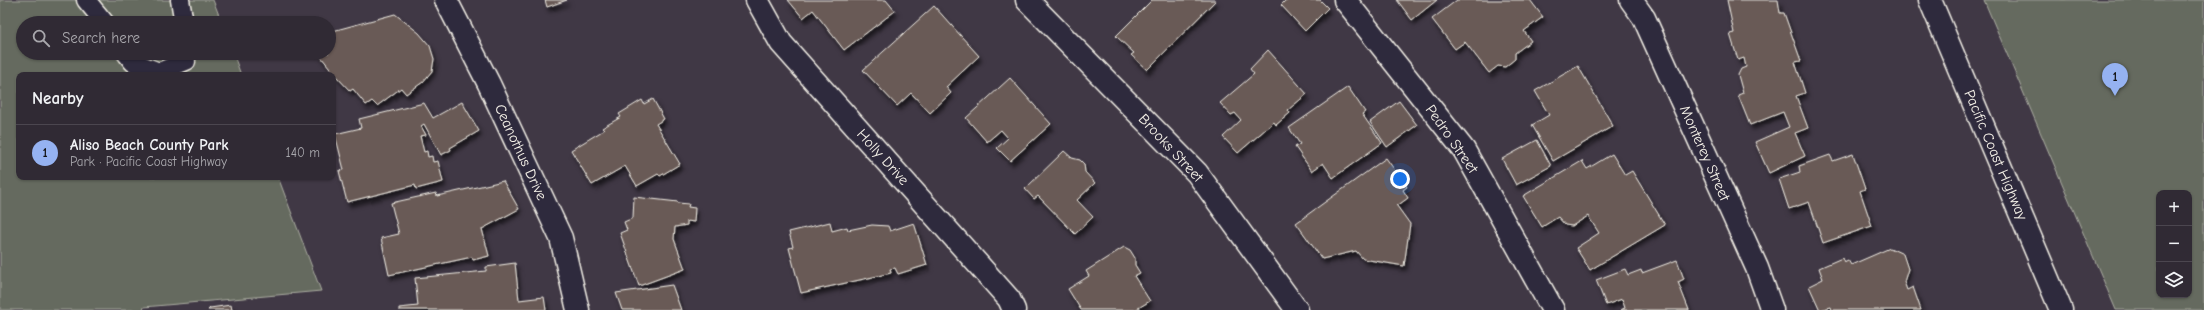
<!DOCTYPE html>
<html lang="en">
<head>
<meta charset="utf-8">
<style>
	:root { --surface:#302a34; --page:#3c3640; --text:#f1f3f6; --muted:#a8a7ac; --line:#4b464f; --accent:#95b2f1 }
	body { margin:0; font-family:"Comic Neue",sans-serif; background:var(--page); color:var(--text) }
	.controls { position:absolute; right:12px; bottom:12px; display:grid; overflow:hidden; border-radius:8px; box-shadow:0 1px 3px #0004 }
	.controls button { width:36px; height:36px; display:grid; place-items:center; padding:0; border:0; border-bottom:1px solid var(--line); background:var(--surface); color:var(--text); font:20px sans-serif }
	.you { position:absolute; left:1400px; top:179px; width:14px; height:14px; margin:-10px; border:3px solid #fff; border-radius:50%; background:#1a73e8; box-shadow:0 0 0 6px #1a73e833 }
	.badge { display:grid; place-items:center; width:26px; height:26px; border-radius:50%; background:var(--accent); color:#111; font-size:13px; font-weight:700 }
	.pin { position:absolute; translate:-50% -33px; filter:drop-shadow(0 1px 2px #0008) }
	.pin::after { content:''; position:absolute; top:21px; width:14px; height:12px; background:inherit; clip-path:polygon(0 0,100% 0,50% 100%) }
	.list { margin:0; padding:0; list-style:none }
	h2 { display:flex; justify-content:space-between; align-items:center; height:52px; margin:0; padding:0 16px; font-size:17px }
	h2 small { font-size:13px; font-weight:400; color:var(--muted) }
	.list li { display:grid; grid-template-columns:26px 1fr auto; gap:12px; align-items:center; box-sizing:border-box; height:56px; padding:0 16px; border-top:1px solid var(--line) }
	.list b { display:block; font-size:15px; white-space:nowrap }
	.list p { margin:0; font-size:13px; white-space:nowrap; color:var(--muted) }
	.list em { font-size:13px; font-style:normal; color:var(--muted) }
	.icon { flex:none; width:22px; height:22px; fill:none; stroke:currentColor; stroke-width:2; stroke-linecap:round; stroke-linejoin:round }
	.map { position:relative; flex:none; width:2204px; height:310px; overflow:hidden }
	.search { position:absolute; background:var(--surface); box-shadow:0 1px 3px #0004; left:16px; top:16px; width:320px; height:44px; display:flex; align-items:center; gap:10px; box-sizing:border-box; padding:0 14px; border-radius:22px; color:var(--muted); font-size:15px }
	.panel { position:absolute; background:var(--surface); box-shadow:0 1px 3px #0004; left:16px; top:72px; width:320px; height:108px; border-radius:8px }
	.map>svg:first-child { display:block }
	.green { fill:#656b5e; stroke:#acaea3; fill-rule:evenodd }
	.building { fill:#695a57; stroke:#f4f1e8; filter:url(#shadow) }
	.lines { fill:none; stroke-linecap:round; stroke-linejoin:round }
	.lane-casing { stroke:#f4f1e8; stroke-width:21 }
	.street-casing { stroke:#f4f1e8; stroke-width:25 }
	.highway-casing { stroke:#f4f1e8; stroke-width:25 }
	.lane { stroke:#2f2a3d; stroke-width:18 }
	.street { stroke:#2f2a3d; stroke-width:22 }
	.highway { stroke:#2f2a3d; stroke-width:22 }
	.labels { text-anchor:middle; dominant-baseline:central; stroke-width:3; stroke-linejoin:round; paint-order:stroke }
	.street-label { font-size:15px; fill:#f4f1e8; stroke:#2f2a3d }
</style>
</head>
<body>
<div class="map">
<svg width="2204" height="310" viewBox="0 0 2204 310">
	<defs>
		<filter id="shadow"><feDropShadow dx="2.5" dy="4.5" stdDeviation="2" flood-color="#0009"/></filter>
	</defs>
	<rect width="100%" height="100%" fill="#403845"/>
	<filter id="ink" filterUnits="userSpaceOnUse"><feTurbulence type="fractalNoise" baseFrequency=".025" numOctaves="2"/><feDisplacementMap in="SourceGraphic" scale="8" xChannelSelector="R" yChannelSelector="G"/><feConvolveMatrix kernelMatrix="1 2 1 2 8 2 1 2 1" color-interpolation-filters="sRGB"/></filter>
	<g filter="url(#ink)">
		<g class="green">
			<path d="M0 0H213L222 23H23V53H233L241 75H19V177H278L321 291 144 307 143 310H0Z"/>
			<path d="M1984 0H2204V310H2116ZM2159 193H2189V295H2159Z"/>
		</g>
		<g class="building">
			<path d="M545 0H567L547 7Z"/>
			<path d="M788 0H886L895 11 844 50 813 10 803 18Z"/>
			<path d="M1152 0H1216L1147 70 1131 55 1134 53 1116 36Z"/>
			<path d="M1286 0H1320L1328 8 1305 31 1281 5Z"/>
			<path d="M1397 0H1437L1412 20Z"/>
			<path d="M1457 0H1530L1543 17 1524 31 1531 41 1515 53V59L1505 67 1498 66 1489 73 1465 42 1455 49 1432 19Z"/>
			<path d="M1727 0H1778L1780 13H1784L1801 61 1795 62 1805 93 1796 96 1808 128 1795 133 1805 156 1769 173 1755 142 1789 127 1783 112 1750 125 1738 95 1743 93 1738 75 1741 69 1746 67 1744 58 1738 60 1730 34 1734 33Z"/>
			<path d="M934 6 979 56 946 87 951 93 930 113 911 93 897 106 863 70Z"/>
			<path d="M395 14 419 33 430 46 434 59 432 71 423 82 406 94 401 88 377 106 372 101 366 105 353 89 350 91 337 77 318 53H329V32Z"/>
			<path d="M1268 50 1307 94 1288 110 1290 113 1276 125 1274 122 1238 153 1223 137 1241 120 1235 113 1231 115 1220 103 1254 74 1250 69Z"/>
			<path d="M1578 66 1613 126 1553 161 1532 125 1549 115 1535 91Z"/>
			<path d="M1010 78 1051 124 1010 161 997 148 1008 138 1001 130 987 142 966 118Z"/>
			<path d="M1348 87 1365 112 1362 114 1382 143 1333 178 1323 163 1312 171 1295 147 1300 144 1289 128Z"/>
			<path d="M653 99 664 119 656 124 680 164 660 176 658 174 637 186 625 166 592 185 571 150 604 130 602 128 621 117 619 114 642 100 644 104Z"/>
			<path d="M1399 101 1417 125 1387 147 1370 122Z"/>
			<path d="M462 102 479 131 450 148 451 150 441 155 424 124 421 126 426 135 420 136 424 152 427 151 428 157 432 156 433 162 438 161 443 182 416 189 415 185 347 202 339 171 344 170 335 134 361 128 359 119 424 103 433 118Z"/>
			<path d="M1537 140 1551 166 1516 185 1502 159Z"/>
			<path d="M1064 151 1072 158 1080 160 1084 164 1085 172 1095 183 1077 200 1093 217 1075 234 1038 196 1034 199 1025 189Z"/>
			<path d="M1612 154 1625 175 1632 171 1665 225 1590 270 1576 248 1599 233 1588 216 1572 226 1565 225 1558 217 1542 227 1523 196 1582 161 1587 169Z"/>
			<path d="M1853 154 1865 189 1860 191 1872 226 1823 243 1809 202 1789 209 1779 179 1800 172 1799 166 1830 155 1833 161Z"/>
			<path d="M1386 158 1407 187 1403 190 1408 198 1397 206 1410 224 1404 266 1363 259 1356 251 1322 259 1296 223Z"/>
			<path d="M503 181 519 209 482 229 489 256 473 260 472 257 389 275 381 238 399 234 391 203 436 193 437 196Z"/>
			<path d="M634 197 678 202V203L689 204 688 207 695 208 694 222 687 221V225L675 227 674 239 685 269 639 286 620 233 627 230 624 222 633 218Z"/>
			<path d="M830 222 832 231 847 227 848 230 872 225 888 226 890 231 914 223 927 265 898 274 895 268 890 269 891 273 801 293 789 248 793 247 789 232Z"/>
			<path d="M1124 247 1130 250 1135 258V265L1140 273 1134 276 1150 301 1135 310H1081L1068 289 1089 276 1086 271Z"/>
			<path d="M1890 248 1903 254 1908 269 1904 282 1907 290 1913 287 1921 310H1832L1831 307 1820 310 1809 286 1823 279 1819 268 1842 258 1844 262 1848 260 1851 265Z"/>
			<path d="M1677 260 1684 279 1678 282 1689 310H1620L1625 308 1622 299 1606 305 1596 280 1625 269 1628 275 1641 270 1642 273Z"/>
			<path d="M515 263 519 300 544 297 546 310H399V308L418 306 415 278 486 271V267Z"/>
			<path d="M672 285 681 310H622L616 293Z"/>
			<path d="M231 305 232 310H208L210 308Z"/>
		</g>
		<g class="lines">
			<g class="lane-casing">
				<g id="lane">
					<path d="M86 0 105 23"/>
					<path d="M180 0 184 23"/>
					<path d="M126 53 133 62 159 72 186 61 185 53"/>
				</g>
			</g>
			<g class="street-casing">
				<g id="street">
					<path d="M446 0 489 84 561 238 578 310"/>
					<path d="M757 0 781 43 1009 299 1014 310"/>
					<path d="M1027 0 1197 173 1297 310"/>
					<path d="M1345 0 1464 150 1553 310"/>
					<path d="M1631 0 1644 18 1757 268 1772 310"/>
				</g>
			</g>
			<g class="highway-casing">
				<path id="highway" d="M1930 0 2061 310"/>
			</g>
			<use href="#lane" class="lane"/>
			<use href="#street" class="street"/>
			<use href="#highway" class="highway"/>
		</g>
	</g>
	<g class="labels">
		<g class="street-label">
			<text transform="translate(1452 139) rotate(55)">Pedro Street</text>
			<text transform="translate(1171 148) rotate(47)">Brooks Street</text>
			<text transform="translate(521 152) rotate(65)">Ceanothus Drive</text>
			<text transform="translate(1705 153) rotate(66)">Monterey Street</text>
			<text transform="translate(1996 155) rotate(67)">Pacific Coast Highway</text>
			<text transform="translate(883 157) rotate(48)">Holly Drive</text>
		</g>
	</g>
</svg>
<div class="controls">
<button>+</button>
<button>−</button>
<button><svg class="icon" aria-label="layers" viewBox="0 0 24 24"><path d="M12 4l9 5-9 5-9-5zM3 14l9 5 9-5"/></svg></button>
</div>
<div class="you"></div>
<div class="pin badge" style="left:2115px;top:96px">1</div>
<div class="search"><svg class="icon" aria-label="search" viewBox="0 0 24 24"><circle cx="10" cy="10" r="6"/><path d="M15 15l6 6"/></svg>Search here</div>
<section class="panel">
<h2>Nearby<small></small></h2>
<ul class="list">
<li><span class="badge">1</span><div><b>Aliso Beach County Park</b><p>Park · Pacific Coast Highway</p></div><em>140 m</em></li>
</ul>
</section>
</div>
</body>
</html>
